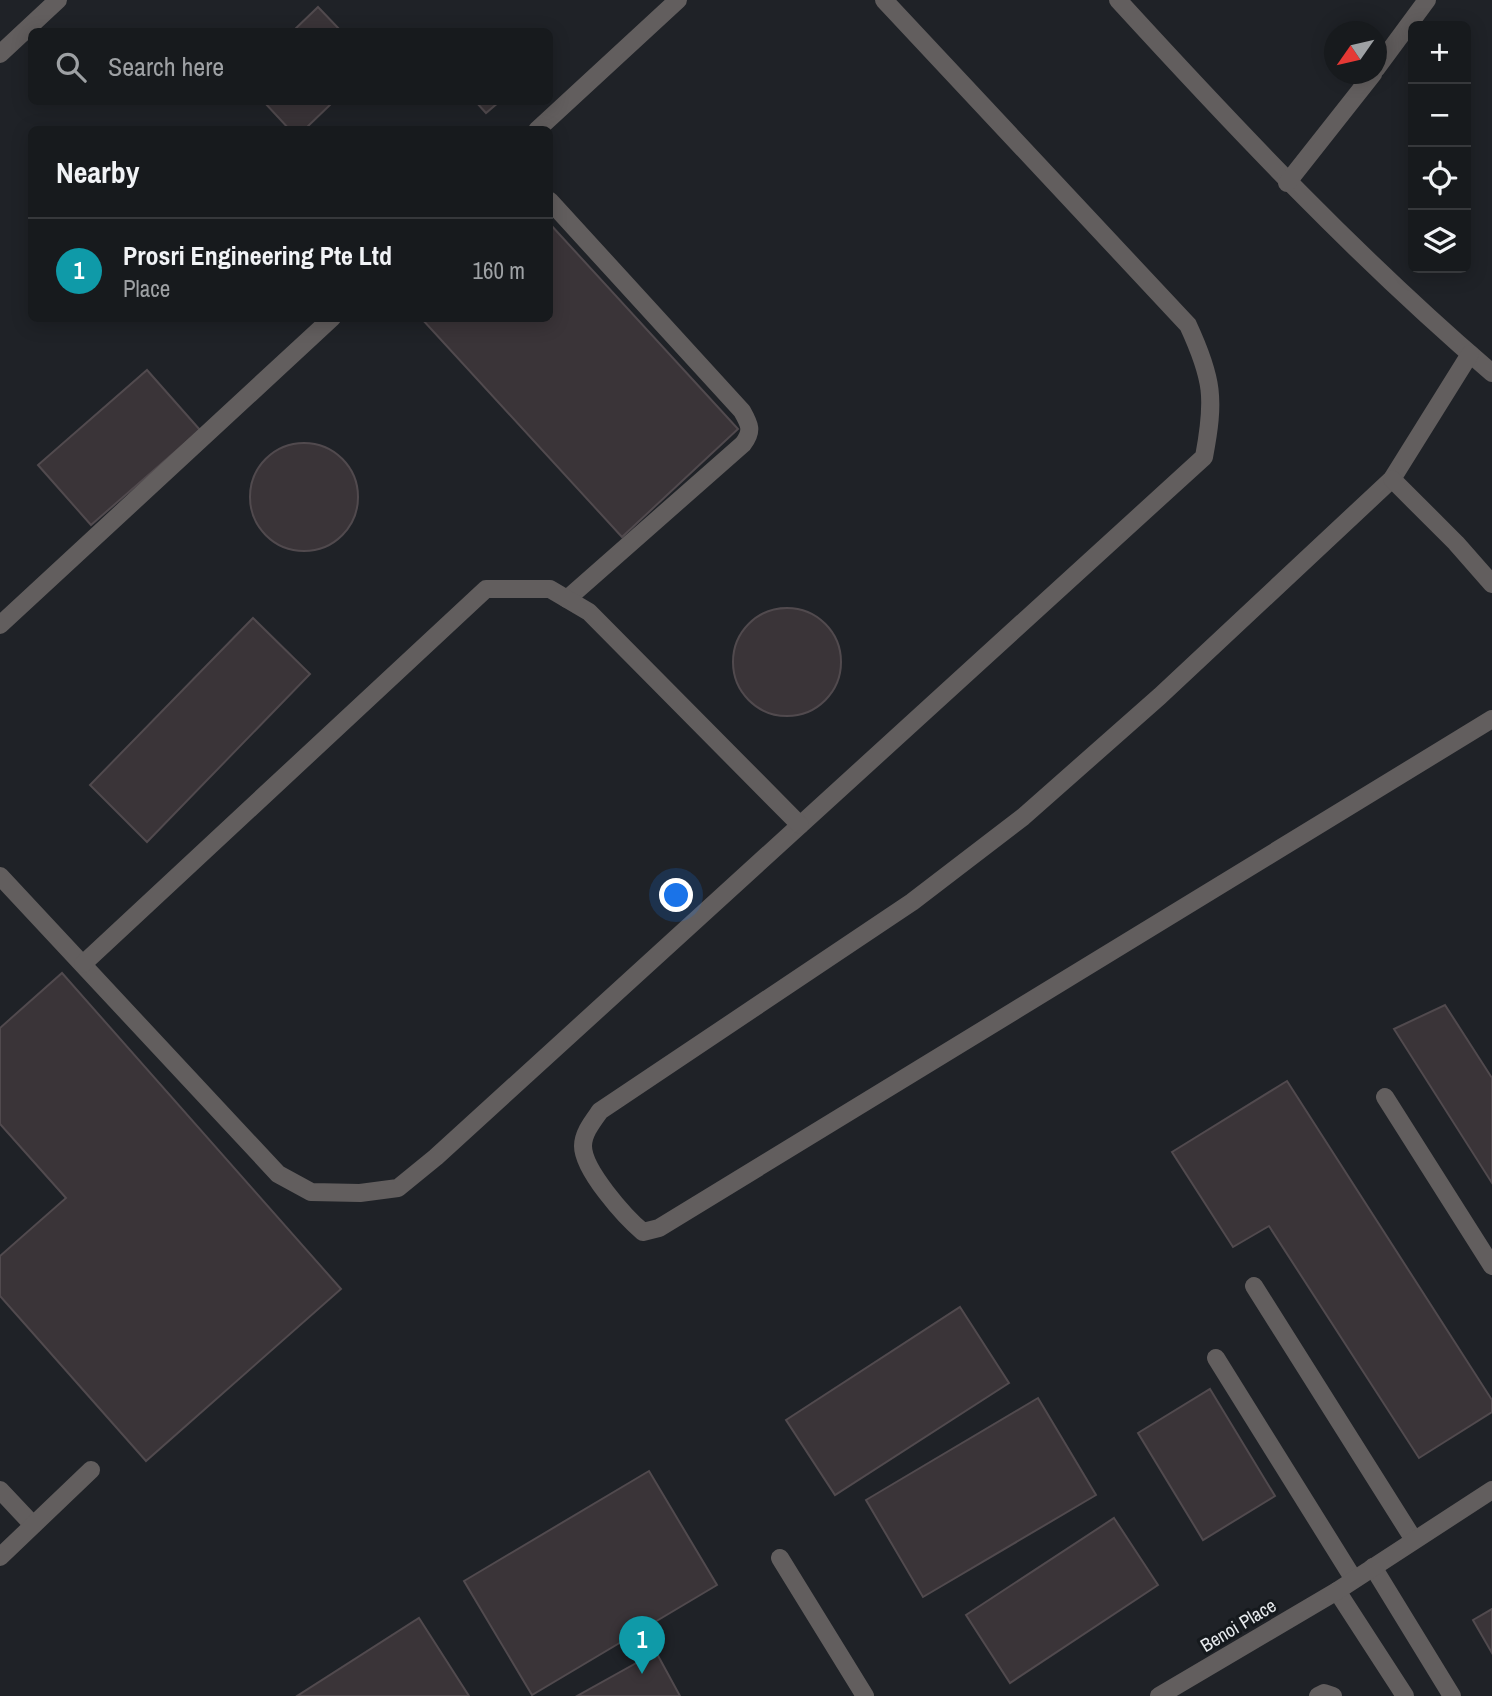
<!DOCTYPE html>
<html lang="en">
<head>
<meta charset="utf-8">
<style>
	:root { --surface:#171a1d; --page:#202326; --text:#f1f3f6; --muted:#9ea1a4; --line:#36383b; --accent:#0b8043 }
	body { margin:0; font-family:"Archivo Narrow",sans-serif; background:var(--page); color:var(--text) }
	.controls { position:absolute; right:21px; top:21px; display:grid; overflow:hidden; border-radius:10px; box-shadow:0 4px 18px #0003 }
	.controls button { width:63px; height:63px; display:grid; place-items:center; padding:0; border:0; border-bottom:2px solid var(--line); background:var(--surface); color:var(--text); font:35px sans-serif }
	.compass { position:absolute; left:1324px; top:21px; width:63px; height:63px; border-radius:50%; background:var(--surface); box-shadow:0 4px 18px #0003; rotate:236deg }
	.you { position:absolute; left:677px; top:896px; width:24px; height:24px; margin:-18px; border:5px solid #fff; border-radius:50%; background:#1a73e8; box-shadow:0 0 0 10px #1a73e833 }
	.badge { display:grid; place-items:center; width:46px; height:46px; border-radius:50%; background:var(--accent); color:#fff; font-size:23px; font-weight:700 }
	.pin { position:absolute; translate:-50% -58px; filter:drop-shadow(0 2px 4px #0008) }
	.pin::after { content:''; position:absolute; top:37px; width:24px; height:21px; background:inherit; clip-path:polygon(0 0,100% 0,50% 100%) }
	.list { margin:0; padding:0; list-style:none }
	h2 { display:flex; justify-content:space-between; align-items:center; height:91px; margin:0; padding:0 28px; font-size:30px }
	h2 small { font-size:23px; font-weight:400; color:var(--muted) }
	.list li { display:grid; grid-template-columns:46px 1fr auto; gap:21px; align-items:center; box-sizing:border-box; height:105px; padding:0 28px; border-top:2px solid var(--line) }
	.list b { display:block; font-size:26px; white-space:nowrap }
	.list p { margin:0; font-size:23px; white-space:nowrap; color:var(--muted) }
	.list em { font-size:23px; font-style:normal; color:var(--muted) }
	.icon { flex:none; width:38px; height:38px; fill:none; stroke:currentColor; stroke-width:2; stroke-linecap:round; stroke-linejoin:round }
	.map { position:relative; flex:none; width:1492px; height:1696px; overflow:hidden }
	.search { position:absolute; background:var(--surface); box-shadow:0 4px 18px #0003; left:28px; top:28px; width:525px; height:77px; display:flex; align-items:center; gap:18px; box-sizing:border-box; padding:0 24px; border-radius:10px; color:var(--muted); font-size:26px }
	.panel { position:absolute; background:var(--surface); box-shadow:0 4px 18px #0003; left:28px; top:126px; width:525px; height:196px; border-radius:10px }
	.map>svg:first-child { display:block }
	.building { fill:#3a3438; stroke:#514a4e; stroke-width:2 }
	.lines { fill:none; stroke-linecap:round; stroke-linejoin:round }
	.service { stroke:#625e5e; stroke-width:18 }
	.minor { stroke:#625e5e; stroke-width:18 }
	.labels { text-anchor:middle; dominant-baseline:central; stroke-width:6; stroke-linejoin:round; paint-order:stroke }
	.street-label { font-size:19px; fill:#e7eaed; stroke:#15191d }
</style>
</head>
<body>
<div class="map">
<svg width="1492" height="1696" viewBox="0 0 1492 1696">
	<rect width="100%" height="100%" fill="#1f2227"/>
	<g class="building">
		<path d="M318 7 342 32H292Z"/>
		<path d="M264 102H333L304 130H290Z"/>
		<path d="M476 102H499L486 113Z"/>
		<path d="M550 224 738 429 622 537 421 318H550Z"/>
		<path d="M147 370 200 430 91 525 38 465Z"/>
		<circle cx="304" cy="497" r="54"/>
		<circle cx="787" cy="662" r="54"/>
		<path d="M253 618 310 674 147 842 90 785Z"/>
		<path d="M62 973 341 1289 146 1461 0 1296V1256L66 1198 0 1124V1028Z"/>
		<path d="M1445 1005 1492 1078V1183L1394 1029Z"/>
		<path d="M1287 1081 1492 1400V1412L1419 1458 1269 1226 1233 1247 1172 1152Z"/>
		<path d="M960 1307 1009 1383 835 1495 786 1420Z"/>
		<path d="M1210 1389 1275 1496 1203 1540 1138 1433Z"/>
		<path d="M1038 1398 1096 1495 923 1597 866 1500Z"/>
		<path d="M649 1471 717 1585 532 1695 464 1581Z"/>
		<path d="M1114 1518 1158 1585 1010 1683 966 1615Z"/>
		<path d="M1492 1609V1653L1473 1620Z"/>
		<path d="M419 1618 469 1696H297Z"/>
		<path d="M656 1652 680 1696H577Z"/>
	</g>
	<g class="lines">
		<g class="service">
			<path d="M1118 0C1238 131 1358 258 1492 373"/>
			<path d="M0 54 58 0"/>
			<path d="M1376 69 1427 0"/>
			<path d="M537 130 678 0"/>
			<path d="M1287 183 1373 74"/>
			<path d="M550 201 742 411C750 425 753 431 743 444L567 599"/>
			<path d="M1470 354 1392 479 1160 696 1023 817 912 902 600 1111C593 1121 583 1133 583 1146 583 1170 625 1217 643 1232L659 1228 1492 719"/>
			<path d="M1392 479 1456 543 1492 584"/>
			<path d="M0 625 332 318"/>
			<path d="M0 876 278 1174 311 1192 360 1193 398 1188 436 1157 1204 457C1215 399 1213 379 1188 325L884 0"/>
			<path d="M83 964 486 589H550L589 612 800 825"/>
			<path d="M1385 1097 1492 1266"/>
			<path d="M1254 1286 1414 1540"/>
			<path d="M1216 1358 1353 1578"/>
			<path d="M0 1490 33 1525"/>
			<path d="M0 1557 91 1470"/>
			<path d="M780 1558 865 1696"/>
			<path d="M1318 1696 1324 1693 1333 1696"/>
		</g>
		<g class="minor">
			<path d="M1373 1567 1452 1696"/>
			<path d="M1337 1591 1405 1696"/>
			<path d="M1159 1696 1337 1591 1492 1490"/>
		</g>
	</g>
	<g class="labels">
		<g class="street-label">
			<text transform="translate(1238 1625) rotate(-31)">Benoi Place</text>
		</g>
	</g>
</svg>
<div class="controls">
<button>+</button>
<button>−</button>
<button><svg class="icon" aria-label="locate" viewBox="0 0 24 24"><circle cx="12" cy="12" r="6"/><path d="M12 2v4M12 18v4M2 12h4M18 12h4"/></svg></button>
<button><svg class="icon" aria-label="layers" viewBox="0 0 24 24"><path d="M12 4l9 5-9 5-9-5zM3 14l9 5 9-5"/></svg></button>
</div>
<svg class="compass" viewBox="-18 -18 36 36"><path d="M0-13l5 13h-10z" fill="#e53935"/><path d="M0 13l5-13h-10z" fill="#9ea1a4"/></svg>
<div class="you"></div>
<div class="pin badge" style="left:642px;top:1674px;background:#0f9aa8">1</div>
<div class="search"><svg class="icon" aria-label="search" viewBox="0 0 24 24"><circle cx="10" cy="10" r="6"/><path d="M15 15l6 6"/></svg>Search here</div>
<section class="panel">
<h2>Nearby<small></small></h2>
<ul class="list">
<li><span class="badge" style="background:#0f9aa8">1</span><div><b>Prosri Engineering Pte Ltd</b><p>Place</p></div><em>160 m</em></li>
</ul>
</section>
</div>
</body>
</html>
